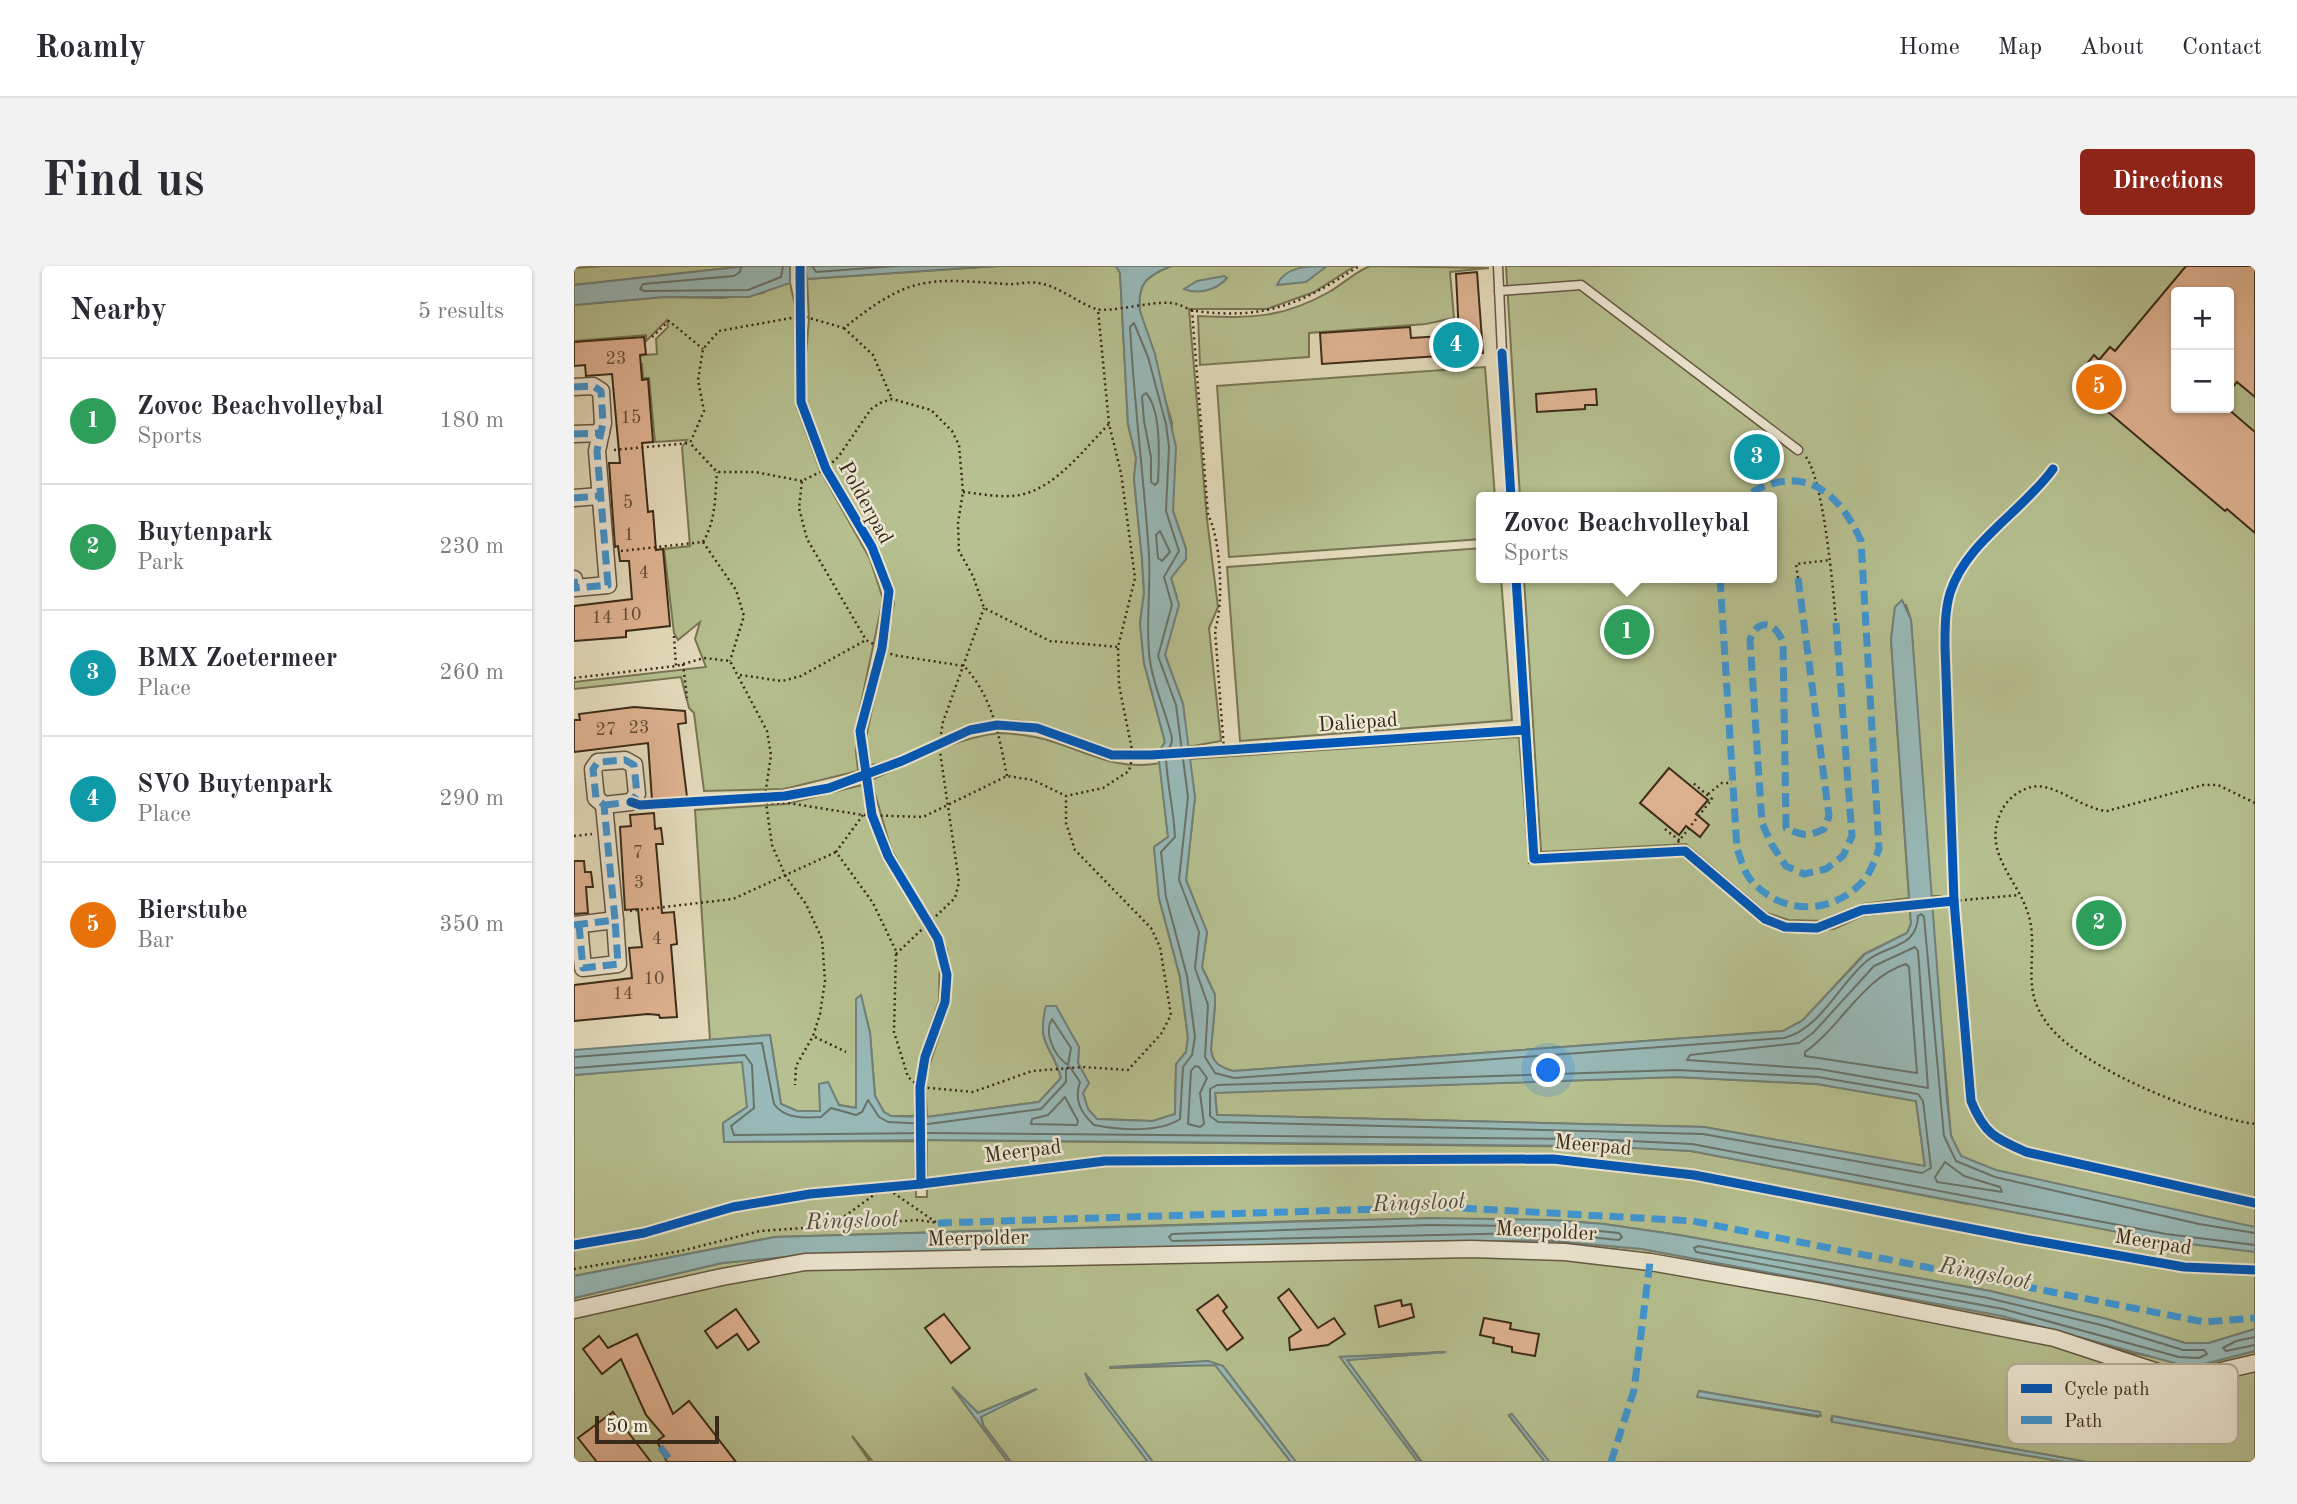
<!DOCTYPE html>
<html lang="en">
<head>
<meta charset="utf-8">
<style>
	:root { --surface:#fff; --page:#f2f2f3; --text:#2b2b33; --muted:#7c7c81; --line:#e1e1e2; --accent:#8f2418 }
	body { margin:0; font-family:"Old Standard TT",serif; background:var(--page); color:var(--text) }
	.controls { position:absolute; right:21px; top:21px; display:grid; overflow:hidden; border-radius:7px; box-shadow:0 2px 5px #0004 }
	.controls button { width:63px; height:63px; display:grid; place-items:center; padding:0; border:0; border-bottom:2px solid var(--line); background:var(--surface); color:var(--text); font:35px sans-serif }
	.scale { position:absolute; left:21px; bottom:18px; width:124px; box-sizing:border-box; padding-left:7px; border:4px solid #3a2b19; border-top:0; font-size:19px; line-height:24px; white-space:nowrap; color:#3a2b19; -webkit-text-stroke:5px #eee8d4; paint-order:stroke }
	.you { position:absolute; left:975px; top:805px; width:24px; height:24px; margin:-18px; border:5px solid #fff; border-radius:50%; background:#1a73e8; box-shadow:0 0 0 10px #1a73e833 }
	.badge { display:grid; place-items:center; width:46px; height:46px; border-radius:50%; background:var(--accent); color:#fff; font-size:23px; font-weight:700 }
	.pin { position:absolute; translate:-50% -50%; border:4px solid #fff; box-shadow:0 2px 7px #0006 }
	.popup { position:absolute; left:902px; top:226px; width:301px; height:91px; box-sizing:border-box; display:grid; place-content:center; border-radius:7px; background:var(--surface); filter:drop-shadow(0 2px 5px #0005); font-size:23px; white-space:nowrap; color:var(--muted) }
	.popup b { font-size:26px; color:var(--text) }
	.popup::after { content:''; position:absolute; left:50%; top:100%; margin-left:-14px; border:14px solid transparent; border-top-color:var(--surface) }
	.list { margin:0; padding:0; list-style:none }
	h2 { display:flex; justify-content:space-between; align-items:center; height:91px; margin:0; padding:0 28px; font-size:30px }
	h2 small { font-size:23px; font-weight:400; color:var(--muted) }
	.list li { display:grid; grid-template-columns:46px 1fr auto; gap:21px; align-items:center; box-sizing:border-box; height:126px; padding:0 28px; border-top:2px solid var(--line) }
	.list b { display:block; font-size:26px; white-space:nowrap }
	.list p { margin:0; font-size:23px; white-space:nowrap; color:var(--muted) }
	.list em { font-size:23px; font-style:normal; color:var(--muted) }
	.map { position:relative; flex:none; width:1681px; height:1196px; overflow:hidden; border-radius:7px }
	header { display:flex; align-items:center; gap:42px; box-sizing:border-box; height:98px; padding:0 35px; background:var(--surface); border-bottom:2px solid var(--line) }
	header strong { font-size:33px }
	nav { display:flex; gap:38px; margin-inline-start:auto; font-size:24px }
	.intro { display:flex; align-items:center; justify-content:space-between; box-sizing:border-box; height:168px; padding:0 42px }
	h1 { margin:0; font-size:49px }
	.button { padding:18px 32px; border-radius:7px; background:var(--accent); color:#fff; font-size:24px; font-weight:700 }
	main { display:flex; gap:42px; padding:0 42px }
	aside { flex:1; background:var(--surface); border-radius:7px; box-shadow:0 2px 5px #0004 }
	.map>svg:first-child { display:block }
	.green { fill:#b6c090; stroke:#787654; stroke-width:2; fill-rule:evenodd }
	.water { fill:#98bab9; stroke:#728179; stroke-width:2; fill-rule:evenodd }
	.lines { fill:none; stroke-linecap:round; stroke-linejoin:round }
	.shore { stroke:#697269; stroke-width:2 }
	.building { fill:#e1b493; stroke:#3a2b19; stroke-width:2 }
	.service-casing { stroke:#655742; stroke-width:11 }
	.minor-casing { stroke:#655742; stroke-width:19 }
	.path { stroke:#3a2b19; stroke-width:2.5; stroke-dasharray:2 3.5; stroke-linecap:butt }
	.service { stroke:#eee8d4; stroke-width:8 }
	.minor { stroke:#eee8d4; stroke-width:16 }
	.quiet { stroke:#3e96d4; stroke-width:7; stroke-dasharray:14 7; stroke-linecap:butt }
	.cycleway-casing { stroke:#eee8d4; stroke-width:13 }
	.cycleway { stroke:#0057b8; stroke-width:9 }
	.labels { text-anchor:middle; dominant-baseline:central; stroke-width:5; stroke-linejoin:round; paint-order:stroke }
	.number-label { font-size:18px; fill:#644d38 }
	.street-label { font-size:21px; fill:#3a2b19; stroke:#eee8d4 }
	.water-label { font-size:23px; font-style:italic; fill:#524f41; stroke:#eee8d4 }
	.key { fill:#eee8d4; stroke:#b8af9c; stroke-width:2 }
	.key-label { font-size:19px; fill:#3a2b19 }
</style>
</head>
<body>
<header>
<strong>Roamly</strong>
<nav><a>Home</a><a>Map</a><a>About</a><a>Contact</a></nav>
</header>
<div class="intro"><h1>Find us</h1><a class="button">Directions</a></div>
<main>
<aside>
<h2>Nearby<small>5 results</small></h2>
<ul class="list">
<li><span class="badge" style="background:#2e9e5b">1</span><div><b>Zovoc Beachvolleybal</b><p>Sports</p></div><em>180 m</em></li>
<li><span class="badge" style="background:#2e9e5b">2</span><div><b>Buytenpark</b><p>Park</p></div><em>230 m</em></li>
<li><span class="badge" style="background:#0f9aa8">3</span><div><b>BMX Zoetermeer</b><p>Place</p></div><em>260 m</em></li>
<li><span class="badge" style="background:#0f9aa8">4</span><div><b>SVO Buytenpark</b><p>Place</p></div><em>290 m</em></li>
<li><span class="badge" style="background:#e8710a">5</span><div><b>Bierstube</b><p>Bar</p></div><em>350 m</em></li>
</ul>
</aside>
<div class="map">
<svg width="1681" height="1196" viewBox="0 0 1681 1196">
	<rect width="100%" height="100%" fill="#e5dcbd"/>
	<filter id="stains"><feTurbulence type="fractalNoise" baseFrequency=".00286" numOctaves="4"/><feColorMatrix values="0 0 0 0 .2 0 0 0 0 .09 0 0 0 0 .02 0 0 0 .5 -.17"/></filter>
	<radialGradient id="worn" r=".72"><stop offset=".6" stop-color="#630" stop-opacity="0"/><stop offset="1" stop-color="#630" stop-opacity=".3"/></radialGradient>
	<g class="green">
		<path d="M29 0H173L0 19V2Z"/>
		<path d="M423 0H542L546 7 554 158 562 192 560 213 568 293 570 327 566 357 570 397 591 476 584 487C570 485 554 488 541 485 502 478 468 452 426 454 378 456 341 497 294 499L292 472 320 337 313 308 253 197 237 156 232 137 231 99 235 54 233 13Z"/>
		<path d="M597 0H781L740 26 693 43H615L633 253 644 341 635 362 647 475 613 481 609 438 591 389 603 331 597 312 612 293V283L599 245 598 157 566 45C563 18 572 10 597 0Z"/>
		<path d="M796 0 915 2 876 6 880 52 852 58 735 67V91L626 99 624 50C677 52 707 53 755 26 769 18 781 6 796 0Z"/>
		<path d="M932 0H1681V1063L1635 1077H1611L1533 1053 1416 1025 1105 969 1030 958 977 954H762L201 971 0 1010V809L162 795 168 796 171 800 173 841 149 857 150 876 341 875 342 931H353V874L1053 881 1117 885 1394 938 1387 890 1377 870 1357 642 1368 641 1367 630H1356L1337 354 1332 339 1321 341 1317 374 1335 632 1289 638 1251 655 1215 654 1193 647 1112 578 967 586 950 312H1198V231H946ZM1602 26H1655V142H1602Z"/>
		<path d="M216 17 223 48 222 139 246 204 296 293 309 333 285 447 282 486 284 505 210 523 130 525 120 447 115 442 107 411 0 423V416L132 401 121 373 126 356 104 374 100 367 90 283 116 280 108 181 113 174 81 176 75 112H69L68 98H61L60 90 83 88 82 73 94 61 93 54 72 75V69L0 75V39L90 31 149 32 189 27 200 20Z"/>
		<path d="M911 101 921 231H908V273L655 291 643 120Z"/>
		<path d="M908 282V312H927L938 454 666 475 653 301Z"/>
		<path d="M426 467C445 468 462 470 480 476 517 488 545 505 586 497L594 571 580 581 585 632 606 711 614 772 612 786 602 798 601 848 579 855 523 853 514 843 509 827 514 817 504 797 505 781 481 740 472 741C462 780 479 780 487 812L465 836 353 851 351 813 373 745 377 715 373 683 317 583 297 514C339 495 380 472 426 467Z"/>
		<path d="M945 471 955 597 1109 590 1184 654 1212 667 1260 663 1288 650 1336 644 1337 658 1333 667 1290 688 1228 755 1209 765 659 805C645 801 638 797 637 782L641 739V729L628 701 633 666 612 614 621 531 614 493Z"/>
		<path d="M288 519 309 592 354 661 366 686 365 734 349 783 340 850H317L310 846 301 830 296 767 287 730 282 733 283 842 265 839 245 819 247 845H223L207 838 196 769 136 774 121 544 212 538Z"/>
		<path d="M1103 811 1243 818 1342 835 1351 901 1130 861 643 849 641 826Z"/>
		<path d="M968 974 1068 983 1428 1050 1485 1063 1558 1087 1626 1099 1681 1085V1196H1513L1258 1150 1257 1154 1271 1158 1491 1196H975L937 1148 935 1150 971 1196H848L773 1094 871 1086 766 1091 844 1196H722L649 1100 634 1095 535 1102 641 1099 717 1196H579L511 1107 574 1196H437L409 1159 407 1150 462 1123 404 1147 378 1121 434 1196H299L278 1170 296 1196H0V1032L148 997 255 987 464 986ZM1125 1125 1239 1145 1246 1146 1244 1151 1124 1131Z"/>
	</g>
	<g class="water">
		<path d="M173 0H216V17L175 31H90L0 39V19Z"/>
		<path d="M231 0H423L233 13Z"/>
		<path d="M542 0H597C572 10 563 18 566 45L581 88 602 181 599 245 612 283V293L597 312 605 339 591 389 609 438 621 531 612 614 633 666 628 701 641 729V739L637 783C638 797 646 801 659 805L1209 765 1228 755 1291 688 1333 667 1337 658 1317 374 1321 341 1328 334 1337 354 1373 834 1377 870 1387 890 1422 904 1681 961V986L1591 975 1117 885 1016 880 353 874 150 876 149 857 173 841 168 796 0 809V784L196 769 207 838 223 845H246L245 818 254 816 265 839 282 842V733L287 729 296 767 301 830 310 846 317 850 353 851 465 836 487 812C479 779 462 781 472 740H482L505 781 504 797 515 817 509 827 514 843 523 853 579 855 601 848 602 798 612 786 614 772 606 711 585 632 580 581 594 571 584 487 591 476 570 397 566 357 570 327 568 293 560 213 562 192 554 158 546 7ZM1103 811 1243 818 1342 835 1351 900 1130 861 643 849 641 827Z"/>
		<path d="M753 0 732 16 703 19C711 0 735 0 753 0Z"/>
		<path d="M650 10 653 12C643 24 624 29 610 23L623 15Z"/>
		<path d="M855 952 977 954 1030 958 1105 969 1416 1025 1533 1053 1611 1077H1635L1681 1063V1085L1626 1099 1604 1098 1428 1050 1068 983 968 974 464 986 255 987 148 997 0 1032V1010L201 971Z"/>
		<path d="M872 1086 773 1094 847 1196H844L766 1091Z"/>
		<path d="M634 1095 649 1100 722 1196H717L641 1099 535 1101Z"/>
		<path d="M511 1107 579 1196H574L516 1119Z"/>
		<path d="M378 1121 404 1147 463 1123 407 1151 409 1159 437 1196H434Z"/>
		<path d="M1125 1125 1246 1146 1247 1150 1123 1131Z"/>
		<path d="M938 1148 974 1194 975 1196H971L935 1149Z"/>
		<path d="M1258 1150 1513 1196H1491L1271 1158 1258 1156Z"/>
	</g>
	<g class="lines">
		<g class="shore">
			<path d="M167 0 166 6 160 10 69 18 66 23 70 25 174 24 207 11 209 0"/>
			<path d="M238 0 242 6 322 0"/>
			<path d="M572 127C588 145 585 193 584 216L581 219 577 216V191L570 155 568 130Z"/>
			<path d="M586 265 596 286 588 295 584 292 582 269Z"/>
			<path d="M1341 681 1344 685 1354 822 1245 803 1113 794 1116 789 1225 777 1239 767 1300 700Z"/>
			<path d="M1332 698 1335 701 1343 807 1231 790V786C1268 760 1288 712 1332 698Z"/>
			<path d="M478 753 497 782 494 799C481 791 469 767 478 753Z"/>
			<path d="M0 791 188 777 200 838C210 853 231 852 247 851L257 842 282 849 288 846 294 834 305 851 314 856 354 858 467 843 492 816V803L496 801 506 816C500 833 506 846 520 859 545 864 585 867 606 853L609 801 618 789 621 771 613 710 592 631 587 586 601 571C600 545 593 518 592 492 592 484 599 480 598 472 592 446 580 422 576 395 571 360 577 325 575 289 570 212 560 138 556 61L560 57 574 91 592 158 595 181 592 245 605 285 590 311 598 339 584 390 602 439 614 531 605 614 625 666 621 702 634 739 631 791 641 807 660 812 1210 772C1247 763 1266 716 1294 694 1315 678 1343 682 1344 650L1347 648 1350 651 1370 870 1382 895 1421 911 1625 958 1681 967"/>
			<path d="M621 800 625 801 633 812 626 827 630 858 626 861 614 858 617 805Z"/>
			<path d="M0 802 171 789 178 799 180 842 157 860 160 869 353 867 1016 873 1118 878 1592 968 1681 979"/>
			<path d="M1103 804 1244 811 1344 828 1349 835 1357 902 1348 907 1129 868 644 856 636 850V823L643 819Z"/>
			<path d="M491 831 504 855 503 859 457 858 458 853 474 849Z"/>
			<path d="M1371 896 1390 910 1426 921 1428 926 1363 916 1361 911Z"/>
			<path d="M855 959 952 960 956 964 952 967 598 975 595 971 598 968Z"/>
			<path d="M995 962 1045 967 1048 971 1045 974 994 969 991 965Z"/>
			<path d="M1124 980 1414 1032 1531 1060 1609 1084H1630L1633 1088 1625 1092 1605 1091 1429 1043 1122 986 1120 982Z"/>
			<path d="M1681 1071 1662 1075 1649 1082 1652 1085 1681 1079"/>
		</g>
	</g>
	<g class="building">
		<path d="M1612 0H1681V131L1663 116 1655 126V26H1602V142H1653L1681 166V267L1653 243 1651 245 1507 123 1513 116 1505 108 1520 89 1525 94 1536 81 1541 85Z"/>
		<path d="M903 6 909 87 748 98 746 67 836 61 837 72 885 69 882 8Z"/>
		<path d="M70 71 72 88 66 89 68 114 74 113 79 176 68 177 74 246 79 245 82 284 89 283 96 360 52 365V371L0 375V340L58 333 55 295H46L44 280 41 281 35 197H46L38 108 12 110 11 99 0 100V76Z"/>
		<path d="M1022 123 1023 139H1011V143L963 146 962 128Z"/>
		<path d="M1195 174 1199 204 1170 208 1166 178Z"/>
		<path d="M60 441 111 445 112 457 104 458 113 531 78 534 74 477 0 486V454H6L5 448Z"/>
		<path d="M1095 502 1134 534 1122 548 1135 559 1126 571 1112 560 1105 569 1066 537Z"/>
		<path d="M80 547 81 563 87 562 89 578H82L88 647 100 646 103 678 97 679 103 751 86 752 85 749 74 748 0 755V719L58 712 55 682 68 681 66 665 64 643 51 644 46 561 57 560 56 549Z"/>
		<path d="M0 595H10L11 606H17L19 621H12L14 647 0 648Z"/>
		<path d="M715 1023 744 1062 760 1052 771 1068 754 1079 716 1084 715 1072 727 1064 704 1032Z"/>
		<path d="M644 1029 653 1041 649 1045 669 1072 653 1084 623 1044Z"/>
		<path d="M827 1034 828 1040 837 1038 840 1051 805 1061 801 1040Z"/>
		<path d="M162 1043 185 1076 174 1084 163 1068 143 1082 131 1065Z"/>
		<path d="M370 1048 396 1082 377 1097 351 1062Z"/>
		<path d="M910 1052 937 1057 936 1063 965 1068 961 1090 938 1086V1081L919 1077 920 1072 906 1069Z"/>
		<path d="M63 1068 99 1148 115 1135 162 1196H93L83 1175 90 1170 72 1149 47 1093 28 1108 9 1083 25 1070 34 1082Z"/>
		<path d="M39 1146 44 1153 77 1196H23L4 1172Z"/>
	</g>
	<g class="lines">
		<g class="service-casing">
			<g id="service">
				<path d="M924 0 928 87"/>
				<path d="M925 25 1007 19 1224 184"/>
			</g>
		</g>
		<g class="minor-casing">
			<g id="minor">
				<path d="M0 121 19 120 27 125 29 157 23 185 34 319 1 322 0 313"/>
				<path d="M0 168 27 167"/>
				<path d="M0 232 25 230"/>
				<path d="M0 659 41 654 30 539 22 532 19 503 24 496 51 494 60 499 63 528 57 536 30 539"/>
				<path d="M5 659 9 702 44 698 41 654"/>
				<path d="M0 1044 148 1011 231 996 897 983 991 986 1076 996 1247 1026 1480 1072 1590 1108 1630 1109 1681 1097"/>
			</g>
		</g>
		<g class="path">
			<path d="M618 44 634 249C647 273 650 338 641 364L650 484"/>
			<path d="M270 62 299 89 318 133"/>
			<path d="M78 71 95 55 129 83"/>
			<path d="M40 184 116 177"/>
			<path d="M1232 191C1250 216 1259 322 1262 357"/>
			<path d="M228 215 181 206H143L116 177 130 145 124 114 129 83 145 65 228 50 270 62C335 10 352 12 432 18 442 19 454 15 464 17 485 20 502 36 522 43 536 47 577 35 596 37 605 37 612 43 621 45 692 54 727 38 785 0"/>
			<path d="M389 226C409 228 431 233 450 228 484 219 511 182 535 158"/>
			<path d="M129 276 162 324 170 350 156 395"/>
			<path d="M47 285 129 276C142 254 141 231 143 206"/>
			<path d="M1224 312 1222 298 1257 294"/>
			<path d="M100 370 102 400"/>
			<path d="M109 398 113 432"/>
			<path d="M166 409 208 415 227 410 292 374"/>
			<path d="M0 412 102 400 130 392 156 395 193 465 197 489 191 530 198 579 212 611 232 638 248 673 251 715 246 748 239 770 222 800 221 819"/>
			<path d="M433 510C425 471 419 431 390 400L319 389 292 374 233 273 225 242 228 215 252 203 265 190 297 143 306 137 318 133 357 144 378 165 385 179 389 226 384 257 385 285 399 310 410 342 476 375 544 381"/>
			<path d="M1134 528 1148 517H1158"/>
			<path d="M192 537H214L289 549 349 551 433 510 459 514 492 530 529 522 555 505 559 489 545 419 544 381 561 312 547 207 535 158 524 44"/>
			<path d="M1681 537 1644 519H1629L1533 545C1506 543 1478 513 1454 522 1442 526 1432 535 1427 546 1406 591 1451 617 1457 660 1462 699 1447 726 1476 761 1510 803 1628 851 1681 858"/>
			<path d="M289 549 262 586 299 637 322 685 320 766 334 811 346 821 399 826 458 805 509 801 554 804 587 768 597 749 586 681 577 662 501 584 492 557V530"/>
			<path d="M1091 563 1106 575"/>
			<path d="M0 570 18 568"/>
			<path d="M1097 585 1138 533 1118 516"/>
			<path d="M1380 635 1445 629"/>
			<path d="M56 645 159 633 262 586"/>
			<path d="M322 688 381 632 385 616 365 479 369 456 410 342"/>
			<path d="M241 771 272 786"/>
			<path d="M257 960 311 921 363 957"/>
			<path d="M0 1003 107 985 186 965 344 954 364 957"/>
		</g>
		<use href="#service" class="service"/>
		<use href="#minor" class="minor"/>
		<g class="quiet">
			<path d="M0 121 19 120 27 125 29 157 23 185 34 319 1 322 0 313"/>
			<path d="M0 168 27 167"/>
			<path d="M0 232 25 230"/>
			<path d="M1146 312 1163 583C1167 593 1170 606 1176 613 1207 650 1259 650 1291 613 1297 605 1301 593 1305 583L1287 275C1263 221 1225 196 1170 231"/>
			<path d="M1224 312 1255 550 1250 563C1234 571 1228 570 1212 562L1209 376C1202 357 1184 350 1176 374L1188 557 1198 579 1212 600 1230 608 1252 603 1269 590 1278 570 1262 357"/>
			<path d="M0 659 41 654 30 539 22 532 19 503 24 496 51 494 60 499 63 528 57 536 30 539"/>
			<path d="M5 659 9 702 44 698 41 654"/>
			<path d="M364 957 869 941 1119 955 1630 1056 1681 1052"/>
			<path d="M86 1181 98 1196"/>
			<path d="M1037 1196 1060 1124 1076 996"/>
		</g>
		<g class="cycleway-casing">
			<g id="cycleway">
				<path d="M226 0 227 136 252 203 298 281 315 325 308 382 286 465 298 549 314 590 364 673 373 709 371 736 351 791 346 821 347 918"/>
				<path d="M928 87 937 231"/>
				<path d="M1479 203C1449 245 1392 276 1376 327 1371 344 1371 363 1371 380L1380 635 1397 835C1410 867 1420 872 1452 886L1681 937"/>
				<path d="M942 312 960 593 1111 585 1191 653 1211 661 1243 662 1288 644 1380 635"/>
				<path d="M57 536 66 539 211 530 255 522 328 495 396 464 423 459 463 462 538 489H577L951 464"/>
				<path d="M0 979 70 967 159 941 236 928 347 918 531 895 979 893 1120 909 1450 973 1610 1001 1681 1004"/>
			</g>
		</g>
		<use href="#cycleway" class="cycleway"/>
	</g>
	<g class="labels">
		<g class="number-label">
			<text x="42" y="93">23</text>
			<text x="57" y="152">15</text>
			<text x="54" y="237">5</text>
			<text x="55" y="269">1</text>
			<text x="70" y="307">4</text>
			<text x="57" y="349">10</text>
			<text x="28" y="352">14</text>
			<text x="65" y="462">23</text>
			<text x="32" y="464">27</text>
			<text x="64" y="587">7</text>
			<text x="65" y="617">3</text>
			<text x="83" y="673">4</text>
			<text x="80" y="713">10</text>
			<text x="49" y="728">14</text>
		</g>
		<g class="street-label">
			<text transform="translate(291 237) rotate(61)">Polderpad</text>
			<text transform="translate(784 457) rotate(-4)">Daliepad</text>
			<text transform="translate(1019 880) rotate(5)">Meerpad</text>
			<text transform="translate(449 886) rotate(-7)">Meerpad</text>
			<text transform="translate(972 966) rotate(3)">Meerpolder</text>
			<text transform="translate(404 973) rotate(-1)">Meerpolder</text>
			<text transform="translate(1579 977) rotate(9)">Meerpad</text>
		</g>
		<g class="water-label">
			<text transform="translate(845 937) rotate(-2)">Ringsloot</text>
			<text transform="translate(278 955) rotate(-2)">Ringsloot</text>
			<text transform="translate(1411 1008) rotate(11)">Ringsloot</text>
		</g>
	</g>
	<rect x="1433" y="1098" width="231" height="80" rx="10" class="key"/>
	<rect x="1447" y="1118" width="31" height="9" fill="#0057b8"/>
	<rect x="1447" y="1150" width="31" height="8" fill="#3e96d4"/>
	<g class="key-label">
		<text x="1490" y="1129">Cycle path</text>
		<text x="1490" y="1161">Path</text>
	</g>
	<rect width="100%" height="100%" filter="url(#stains)"/>
	<rect width="100%" height="100%" fill="url(#worn)"/>
</svg>
<div class="controls">
<button>+</button>
<button>−</button>
</div>
<div class="scale">50 m</div>
<div class="you"></div>
<div class="pin badge" style="left:1053px;top:366px;background:#2e9e5b">1</div>
<div class="popup"><b>Zovoc Beachvolleybal</b>Sports</div>
<div class="pin badge" style="left:1525px;top:657px;background:#2e9e5b">2</div>
<div class="pin badge" style="left:1183px;top:191px;background:#0f9aa8">3</div>
<div class="pin badge" style="left:882px;top:79px;background:#0f9aa8">4</div>
<div class="pin badge" style="left:1525px;top:121px;background:#e8710a">5</div>
</div>
</main>
</body>
</html>
